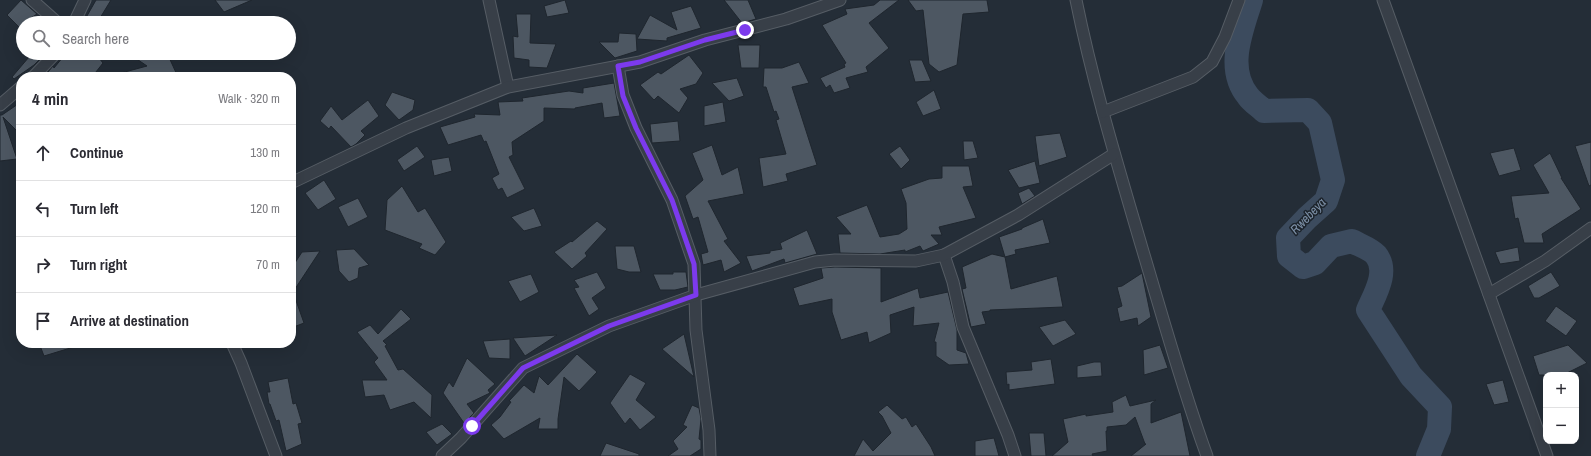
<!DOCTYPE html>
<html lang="en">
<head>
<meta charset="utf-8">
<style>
	:root { --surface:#fff; --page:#f2f2f3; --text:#2b2b33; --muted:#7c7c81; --line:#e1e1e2 }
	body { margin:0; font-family:"Archivo Narrow",sans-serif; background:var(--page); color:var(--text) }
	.controls { position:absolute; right:12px; bottom:12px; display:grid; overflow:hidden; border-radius:8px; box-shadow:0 4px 16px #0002 }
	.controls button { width:36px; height:36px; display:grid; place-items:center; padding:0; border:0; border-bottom:1px solid var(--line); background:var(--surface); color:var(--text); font:20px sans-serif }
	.stop { position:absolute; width:12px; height:12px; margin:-9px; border:3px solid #7c3aed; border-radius:50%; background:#fff }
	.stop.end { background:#7c3aed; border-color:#fff; box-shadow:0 1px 4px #0008 }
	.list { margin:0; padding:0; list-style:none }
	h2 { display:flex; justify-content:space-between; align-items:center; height:52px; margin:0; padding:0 16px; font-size:17px }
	h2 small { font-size:13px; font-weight:400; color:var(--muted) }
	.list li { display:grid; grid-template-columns:26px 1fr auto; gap:12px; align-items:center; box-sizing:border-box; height:56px; padding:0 16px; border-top:1px solid var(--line) }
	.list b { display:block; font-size:15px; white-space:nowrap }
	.list em { font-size:13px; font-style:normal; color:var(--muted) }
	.icon { flex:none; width:22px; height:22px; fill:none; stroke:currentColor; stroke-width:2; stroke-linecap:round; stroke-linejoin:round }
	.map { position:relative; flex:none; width:1591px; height:456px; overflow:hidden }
	.search { position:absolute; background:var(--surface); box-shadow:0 4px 16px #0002; left:16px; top:16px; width:280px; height:44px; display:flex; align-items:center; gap:10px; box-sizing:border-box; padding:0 14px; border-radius:22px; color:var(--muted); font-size:15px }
	.panel { position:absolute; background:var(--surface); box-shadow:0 4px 16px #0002; left:16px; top:72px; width:280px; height:276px; border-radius:16px }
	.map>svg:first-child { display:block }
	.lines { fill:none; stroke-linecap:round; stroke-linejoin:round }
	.river { stroke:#3c4b5e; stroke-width:24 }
	.building { fill:#4d5762; stroke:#1f262e }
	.minor-casing { stroke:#565d65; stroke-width:13 }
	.minor { stroke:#383f48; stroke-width:11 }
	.route { stroke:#7c3aed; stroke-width:5 }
	.labels { text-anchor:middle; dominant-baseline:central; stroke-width:3; stroke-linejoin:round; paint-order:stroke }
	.water-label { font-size:13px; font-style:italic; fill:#7e91a8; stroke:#1d242c }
</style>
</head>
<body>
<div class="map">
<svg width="1591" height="456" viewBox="0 0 1591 456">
	<rect width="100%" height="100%" fill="#242d37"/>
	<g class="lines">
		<path class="river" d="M1251 0C1242 30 1225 68 1248 96 1252 102 1259 106 1264 111L1308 110 1320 123 1333 180 1326 201 1307 218 1288 238 1289 256 1303 267 1315 263 1331 246 1352 241C1359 245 1371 249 1376 255 1389 271 1375 294 1368 310L1411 376 1440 407 1439 429 1428 456"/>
	</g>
	<g class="building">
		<path d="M21 0 37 14 23 23 19 27 7 15Z"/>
		<path d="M96 0H111L97 23H83Z"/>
		<path d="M215 0H252L224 12Z"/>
		<path d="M565 0 569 13 547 17 544 6Z"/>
		<path d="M724 0H748L756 19 742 23Z"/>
		<path d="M880 0H899L869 23 889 48 866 67 868 72 846 78 850 88 834 93 830 85 826 88 820 78 845 67 844 64 846 63 822 25 847 14 845 9 874 5Z"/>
		<path d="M908 0H987L989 12 963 14 957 65 939 72 929 64 923 10 916 11Z"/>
		<path d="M691 6 701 28 667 38V41L637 39 650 15 677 30 671 12Z"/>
		<path d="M516 14H531L530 43 556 44 547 68 529 67V60L514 58 513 36 518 37Z"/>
		<path d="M619 33 636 34 637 51 615 58 599 42H618Z"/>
		<path d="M738 45H760L759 68H741Z"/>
		<path d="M24 53H46L34 65 14 79 12 77 29 57Z"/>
		<path d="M70 53H95L103 63 92 77H47L50 73 48 72 53 66 54 68 63 57 65 59Z"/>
		<path d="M128 53H167L178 77H121V73L147 66Z"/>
		<path d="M689 55 703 73 696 84 680 89 688 98 679 113 658 96 654 100 640 85 658 72 661 74Z"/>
		<path d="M909 60H922L931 81 915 82Z"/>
		<path d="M799 62 809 83 792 87 817 165 786 174 788 181 763 187 759 158 786 154 776 120 779 119 776 111 774 112 766 87H763L764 68H782Z"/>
		<path d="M737 78 744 96 729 101 712 83Z"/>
		<path d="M614 83 620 116 604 118 602 103 575 108V109L544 108V121L512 142 513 155 509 157 525 189 507 198 502 188 498 190 492 178 499 174 486 141 484 142 481 135 448 145 440 127 475 117 474 114 500 115 498 102 523 101 522 98 569 91 583 93V88Z"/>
		<path d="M934 90 941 109 923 116 916 102Z"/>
		<path d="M392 92 415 100 413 110 399 120 385 105Z"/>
		<path d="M368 100 379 116 361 131 365 135 356 144 351 147 331 126 329 129 320 121 331 106 342 120Z"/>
		<path d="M21 102V135L3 117 17 159 0 161V115H2Z"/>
		<path d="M723 102 726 122 704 126V106Z"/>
		<path d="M678 121 680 141 652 143 650 124Z"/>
		<path d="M1060 133 1067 157 1039 166 1035 136Z"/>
		<path d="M963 141H973L978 158 964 160Z"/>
		<path d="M1591 142V185L1589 186 1575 146Z"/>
		<path d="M712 145 722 175 738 167 744 194 708 201 728 239 724 241 741 263 724 272 721 260 703 265 701 254 708 252 698 217 693 219 685 196 703 180 692 153Z"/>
		<path d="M417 146 425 157 404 171 397 160Z"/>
		<path d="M900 146 910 160 901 169 889 154Z"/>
		<path d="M1514 148 1521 170 1499 176 1490 153Z"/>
		<path d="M1550 153 1562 178H1561L1581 209 1542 234 1544 243H1524L1518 218 1515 219 1511 196 1549 193 1533 165Z"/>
		<path d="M449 157 452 171 434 176 431 160Z"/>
		<path d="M1035 161 1040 183 1019 188 1008 170Z"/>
		<path d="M942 166H969L973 186 963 187 976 218 939 227 942 235H931L939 244 923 251 920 246 905 252V250L880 254 840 253 838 234H851L836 217 867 205 880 237 899 234 907 229 906 203 901 189 929 179 942 178Z"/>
		<path d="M324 180 336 199 318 210 305 193Z"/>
		<path d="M402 186 418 212 425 208 446 242 435 255 419 248 422 244 385 230 387 200Z"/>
		<path d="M1029 188 1035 196 1022 204 1018 193Z"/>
		<path d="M358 198 368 217 348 227 338 207Z"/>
		<path d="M534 208 542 226 524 231 511 217Z"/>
		<path d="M1043 219 1050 243 1015 250 1016 254 1005 257 999 237 1022 229V228Z"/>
		<path d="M597 221 607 229 585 253 587 256 572 269 554 252 571 241 572 242Z"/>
		<path d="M807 230 817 254 785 263 784 259 752 271 746 256 770 253V251L782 249 780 243Z"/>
		<path d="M615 246H634L641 272H629L617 269Z"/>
		<path d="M1518 247 1520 261 1500 264 1495 252Z"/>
		<path d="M354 249 369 265 359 268 358 278 349 282 339 271 336 250Z"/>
		<path d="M320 251 293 292 304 323 291 328V269L302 252Z"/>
		<path d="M992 254 1005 257 1011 289 1057 276 1063 307 990 310V311L982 312 986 324 971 327 962 289 966 288 962 267Z"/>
		<path d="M835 267 881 268V302L918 288 920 298 948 292 957 330V350L966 353 969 364 949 365 936 356V342H934L939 323 913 326 914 307 890 315 891 333 869 343 867 332 841 340 832 312V299L799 306 793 288 823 278 821 268Z"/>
		<path d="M597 272 606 288 592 298 599 309 589 316 574 288 579 287 574 280Z"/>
		<path d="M673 272H686L688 287 675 290H660L653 274H673Z"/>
		<path d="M1551 272 1560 286 1539 298H1534L1528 286Z"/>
		<path d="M1142 273 1151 317 1138 326 1137 318 1120 322 1117 308 1122 306 1117 287 1122 286Z"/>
		<path d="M531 274 539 292 520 302 508 281Z"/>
		<path d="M1556 306 1577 321 1566 336 1545 321Z"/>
		<path d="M401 309 411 319 383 341 387 345 385 346 398 370 403 369 432 395 431 418 414 402 390 410 384 395 365 397 362 380H387L374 362 378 358 357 332 370 325 378 334Z"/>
		<path d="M1065 320 1076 334 1053 346 1039 327Z"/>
		<path d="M684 334 694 377 662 349Z"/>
		<path d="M557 335 525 356 513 338Z"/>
		<path d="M510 339V359L489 358 483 341Z"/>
		<path d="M39 343H76L77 346 44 356Z"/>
		<path d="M1160 345 1168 368 1144 375 1143 350Z"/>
		<path d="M1568 345 1587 363 1563 375H1539L1533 356Z"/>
		<path d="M577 354 597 372 579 391 564 377 558 419V429H538L540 418 504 439 491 425 500 417 511 402 509 401 524 385 534 393 539 376 548 385Z"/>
		<path d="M467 358 495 384 488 390 490 393 467 404 474 413 464 423 443 393 449 382 453 387Z"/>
		<path d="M1051 359 1055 384 1009 390V384L1007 385 1006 372 1032 370 1031 362Z"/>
		<path d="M1094 362H1101L1102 376 1077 378V366Z"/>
		<path d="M630 374 646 383 636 400 656 417 640 430 630 418 625 424 610 403Z"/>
		<path d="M288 378 293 404 296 403 302 423 298 424 302 444 286 451 279 420 276 421 270 404H269L267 392H270L268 382Z"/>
		<path d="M1503 380 1509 402 1494 405 1486 384Z"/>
		<path d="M1126 395 1130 406 1156 400 1151 404V423L1181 412 1190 456H1131L1146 444H1145L1135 417 1126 425 1107 427V431H1106L1107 451 1092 454 1093 456H1052L1068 442 1063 419 1086 414V416L1113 412 1112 402Z"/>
		<path d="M692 405 699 408 701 419 699 439 701 440V449L690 456H668L678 449 673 441 687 427 683 425Z"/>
		<path d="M887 405 902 419 906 417 912 427 916 424 931 447 935 456H854L863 439 873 451 891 433 882 416 878 412Z"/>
		<path d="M442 424 452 434 437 445 426 432Z"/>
		<path d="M1029 433H1044L1046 456H1031Z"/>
		<path d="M994 438 999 456H975V441Z"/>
		<path d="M606 443 639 454V456H600Z"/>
	</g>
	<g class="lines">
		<g class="minor-casing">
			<g id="minor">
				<path d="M32 0 58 23"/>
				<path d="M489 0 508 87"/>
				<path d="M1076 0C1093 84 1118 166 1142 248 1163 318 1182 388 1207 456"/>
				<path d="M1383 0 1547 456"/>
				<path d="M74 23 85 0"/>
				<path d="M618 66 623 95 636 128 672 200 694 264 696 330 709 430 710 456"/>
				<path d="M33 77 56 53"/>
				<path d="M0 105 21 87"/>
				<path d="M1103 112 1193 77 1212 62 1225 37 1239 0"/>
				<path d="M291 183 406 128 508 87 640 62 705 40 786 19 840 0"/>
				<path d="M944 255 953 282 963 327 1008 435 1015 456"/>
				<path d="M1489 294 1545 261 1591 228"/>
				<path d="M232 343 241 363 276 456"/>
				<path d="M442 456 461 438 523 368 609 326 696 295 815 262 835 260 916 261 944 255 1018 215 1114 154"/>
			</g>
		</g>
		<use href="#minor" class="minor"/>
	</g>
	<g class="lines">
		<path class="route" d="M472 426 523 368 609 326 696 295 694 264 672 200 636 128 623 96 618 66 640 62 705 40 745 30"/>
	</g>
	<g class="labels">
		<g class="water-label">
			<text transform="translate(1308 216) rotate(-46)">Rwebeya</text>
		</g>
	</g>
</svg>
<div class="controls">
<button>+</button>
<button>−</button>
</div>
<div class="stop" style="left:472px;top:426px"></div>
<div class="stop end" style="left:745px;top:30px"></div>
<div class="search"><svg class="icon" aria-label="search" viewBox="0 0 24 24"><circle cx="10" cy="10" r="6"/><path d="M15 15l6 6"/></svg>Search here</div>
<section class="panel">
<h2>4 min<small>Walk · 320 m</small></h2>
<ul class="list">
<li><svg class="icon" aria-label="ahead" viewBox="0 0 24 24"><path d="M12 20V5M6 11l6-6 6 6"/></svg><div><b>Continue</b></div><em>130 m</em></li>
<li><svg class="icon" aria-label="left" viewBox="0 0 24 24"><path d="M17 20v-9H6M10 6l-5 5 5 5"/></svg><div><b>Turn left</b></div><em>120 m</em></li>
<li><svg class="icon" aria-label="right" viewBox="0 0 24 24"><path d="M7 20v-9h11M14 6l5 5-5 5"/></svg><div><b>Turn right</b></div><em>70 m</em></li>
<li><svg class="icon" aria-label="arrive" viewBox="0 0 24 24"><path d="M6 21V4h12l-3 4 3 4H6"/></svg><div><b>Arrive at destination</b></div></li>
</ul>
</section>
</div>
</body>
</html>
